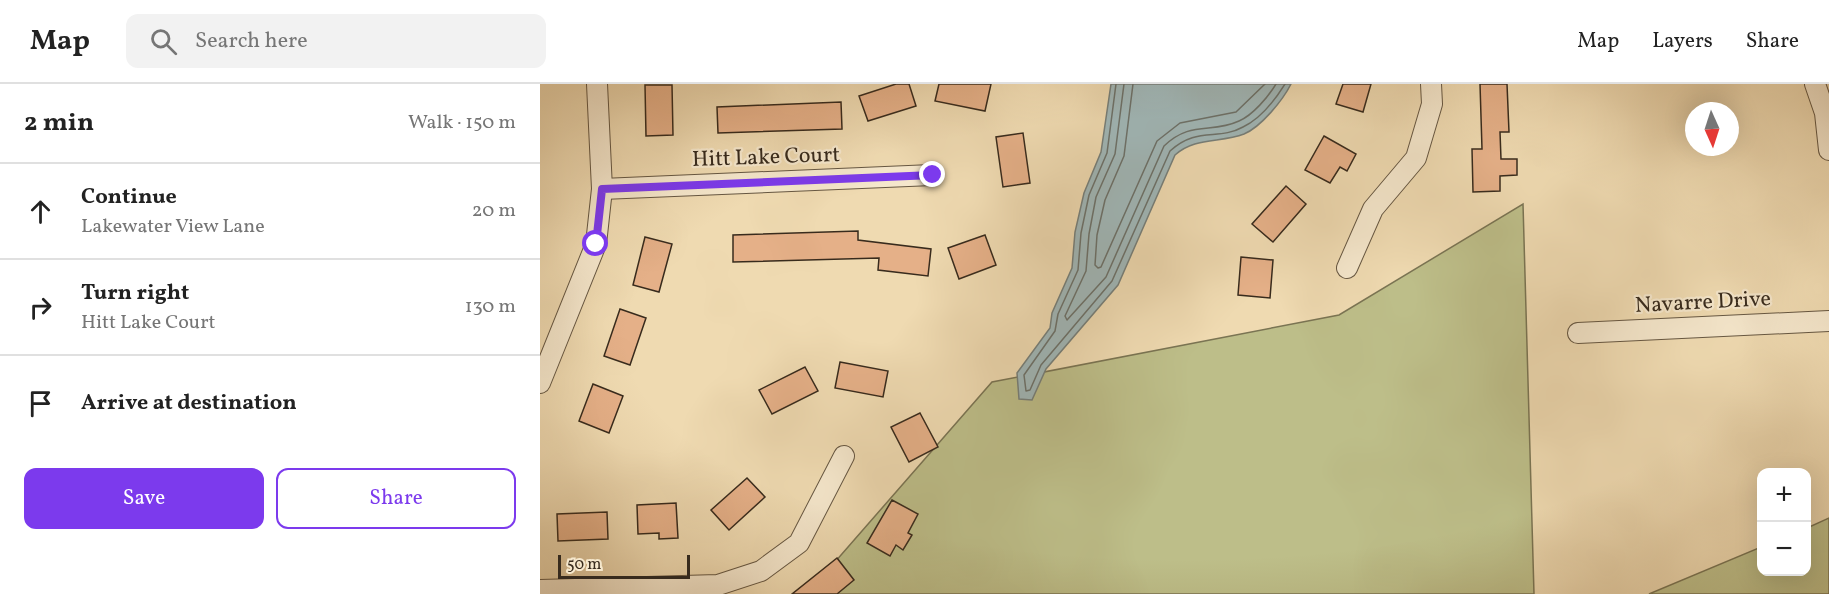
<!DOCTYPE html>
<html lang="en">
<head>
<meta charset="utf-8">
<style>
	:root { --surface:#fff; --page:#f2f2f2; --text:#222; --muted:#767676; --line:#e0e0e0; --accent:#7c3aed }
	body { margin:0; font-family:Vollkorn,serif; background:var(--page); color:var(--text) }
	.controls { position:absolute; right:18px; bottom:18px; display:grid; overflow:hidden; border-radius:12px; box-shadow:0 6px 24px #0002 }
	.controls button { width:54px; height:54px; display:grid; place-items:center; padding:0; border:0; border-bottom:2px solid var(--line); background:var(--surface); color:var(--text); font:30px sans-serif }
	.compass { position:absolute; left:1145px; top:18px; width:54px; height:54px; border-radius:50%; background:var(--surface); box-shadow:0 6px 24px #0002; rotate:177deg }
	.scale { position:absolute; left:18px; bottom:15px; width:132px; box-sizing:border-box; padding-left:6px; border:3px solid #382b1d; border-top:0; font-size:16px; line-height:21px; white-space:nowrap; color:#382b1d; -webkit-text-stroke:4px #f5e7cc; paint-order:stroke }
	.stop { position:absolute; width:18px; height:18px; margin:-14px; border:4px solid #7c3aed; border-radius:50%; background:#fff }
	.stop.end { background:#7c3aed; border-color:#fff; box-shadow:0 2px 6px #0008 }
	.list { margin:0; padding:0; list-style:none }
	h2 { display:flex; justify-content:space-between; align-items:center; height:78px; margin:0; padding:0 24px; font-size:26px }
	h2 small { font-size:20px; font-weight:400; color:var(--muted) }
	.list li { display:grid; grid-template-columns:39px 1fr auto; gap:18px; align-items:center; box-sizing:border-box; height:96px; padding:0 24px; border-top:2px solid var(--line) }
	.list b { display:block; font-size:22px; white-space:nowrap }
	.list p { margin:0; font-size:20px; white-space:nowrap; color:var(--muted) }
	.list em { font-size:20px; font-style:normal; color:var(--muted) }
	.actions { display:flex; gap:12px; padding:18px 24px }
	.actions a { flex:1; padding:14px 0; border:2px solid var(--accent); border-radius:12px; text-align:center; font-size:21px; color:var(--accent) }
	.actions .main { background:var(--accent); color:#fff }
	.icon { flex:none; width:33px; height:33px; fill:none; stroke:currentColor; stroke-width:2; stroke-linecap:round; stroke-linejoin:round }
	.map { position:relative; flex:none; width:1289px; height:510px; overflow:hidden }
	header { display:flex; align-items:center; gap:36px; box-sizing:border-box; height:84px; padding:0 30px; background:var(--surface); border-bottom:2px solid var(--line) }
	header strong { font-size:28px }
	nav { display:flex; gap:33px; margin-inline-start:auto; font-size:21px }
	.search { width:420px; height:54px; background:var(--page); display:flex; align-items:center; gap:15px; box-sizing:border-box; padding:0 21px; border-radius:12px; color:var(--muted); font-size:22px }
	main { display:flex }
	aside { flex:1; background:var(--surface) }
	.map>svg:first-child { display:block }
	.green { fill:#bdbe89; stroke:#7a7453; stroke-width:1.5 }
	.water { fill:#a0b7b8; stroke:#767f7a; stroke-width:1.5 }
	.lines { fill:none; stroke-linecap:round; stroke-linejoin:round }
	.shore { stroke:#6c716a; stroke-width:1.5 }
	.building { fill:#e5b088; stroke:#382b1d; stroke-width:1.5 }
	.minor-casing { stroke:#665742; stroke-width:22 }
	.minor { stroke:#f5e7cc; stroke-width:20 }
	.route { stroke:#7c3aed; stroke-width:8 }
	.labels { text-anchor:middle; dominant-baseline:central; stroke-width:4.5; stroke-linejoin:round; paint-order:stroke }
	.street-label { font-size:22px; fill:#382b1d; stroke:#f5e7cc }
</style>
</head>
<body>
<header>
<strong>Map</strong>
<div class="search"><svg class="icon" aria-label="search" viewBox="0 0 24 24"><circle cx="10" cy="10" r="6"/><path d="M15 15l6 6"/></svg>Search here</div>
<nav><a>Map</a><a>Layers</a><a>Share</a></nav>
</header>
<main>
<aside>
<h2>2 min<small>Walk · 150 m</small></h2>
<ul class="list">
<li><svg class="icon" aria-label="ahead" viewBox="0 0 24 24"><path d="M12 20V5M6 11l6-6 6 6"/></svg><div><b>Continue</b><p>Lakewater View Lane</p></div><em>20 m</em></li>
<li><svg class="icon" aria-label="right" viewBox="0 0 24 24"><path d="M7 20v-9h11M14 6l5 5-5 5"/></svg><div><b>Turn right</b><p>Hitt Lake Court</p></div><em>130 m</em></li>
<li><svg class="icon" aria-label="arrive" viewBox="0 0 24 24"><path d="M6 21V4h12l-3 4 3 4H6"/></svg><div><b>Arrive at destination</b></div></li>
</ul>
<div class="actions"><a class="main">Save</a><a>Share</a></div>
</aside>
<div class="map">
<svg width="1289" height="510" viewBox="0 0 1289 510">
	<rect width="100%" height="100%" fill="#efdab1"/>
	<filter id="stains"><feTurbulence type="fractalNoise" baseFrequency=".00333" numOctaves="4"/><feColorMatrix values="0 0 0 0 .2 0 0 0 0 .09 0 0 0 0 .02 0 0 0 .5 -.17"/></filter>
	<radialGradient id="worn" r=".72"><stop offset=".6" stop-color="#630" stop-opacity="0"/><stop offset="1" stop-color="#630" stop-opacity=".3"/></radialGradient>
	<g class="green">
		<path d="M983 120 994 510H267L452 298 799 231Z"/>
		<path d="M1289 434V510H1109L1221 463 1222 488H1266L1267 444Z"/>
	</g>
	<path class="water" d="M571 0H751C743 16 721 43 704 50 680 59 655 53 635 71L578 201 506 285 492 316 479 315 477 289 510 244 512 229 532 184 535 148 544 109 561 68Z"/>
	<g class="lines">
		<g class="shore">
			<path d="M576 0 567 69 549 111 541 149 538 186 518 230 515 247 484 291 486 307 490 306 501 281 572 197 630 67C657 42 678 57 703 43 720 35 735 16 745 0"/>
			<path d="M584 0 575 70 556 113 549 150 546 187 525 232 527 236 566 193 624 62C651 36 671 50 699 37 713 31 728 13 736 0"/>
			<path d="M593 0 584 72 565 116 557 151 555 181 558 184 561 183 617 57 640 39 696 28 725 0"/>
		</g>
	</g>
	<g class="building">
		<path d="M356 0H369L376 22 328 37 319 12Z"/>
		<path d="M399 0H451L445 27 395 17Z"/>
		<path d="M803 0H831L823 28 796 20Z"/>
		<path d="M940 0H967L969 48H960L961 75H977V91L960 92V107L933 108 932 65H942Z"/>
		<path d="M105 1H132L133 51 106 52Z"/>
		<path d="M301 18 302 45 178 49 177 23Z"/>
		<path d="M483 49 490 99 463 103 456 53Z"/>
		<path d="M784 52 816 70 807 87 800 83 790 99 765 86Z"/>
		<path d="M746 102 766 120 733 158 712 140Z"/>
		<path d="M318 147V156L391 165 388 192 338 186 339 174 193 178V151Z"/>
		<path d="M445 151 456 181 419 195 408 164Z"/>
		<path d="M105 153 132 160 119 208 93 201Z"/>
		<path d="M701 173 733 176 730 214 698 211Z"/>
		<path d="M80 225 106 234 90 281 64 272Z"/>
		<path d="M300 278 348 287 343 313 295 304Z"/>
		<path d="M265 283 278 307 232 330 219 306Z"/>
		<path d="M53 300 83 312 69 349 39 337Z"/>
		<path d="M380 329 398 363 369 378 351 343Z"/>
		<path d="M207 394 225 413 189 446 171 426Z"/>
		<path d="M352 416 378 430 368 449 372 451 363 466 356 461 350 472 327 459Z"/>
		<path d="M136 419 138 454 119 455V449L98 450 97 421Z"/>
		<path d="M67 428 68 455 18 457 17 430Z"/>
		<path d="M297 474 314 496 297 510H252Z"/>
	</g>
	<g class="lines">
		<g class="minor-casing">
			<g id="minor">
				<path d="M1275 0 1285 29 1289 66"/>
				<path d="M62 105 392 91"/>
				<path d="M807 184 833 125 876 74 892 20 891 0"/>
				<path d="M1038 249 1289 237"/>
				<path d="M0 299 56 160 62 105 57 0"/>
				<path d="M0 506 178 501 221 487 259 459 304 372"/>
			</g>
		</g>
		<use href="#minor" class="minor"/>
	</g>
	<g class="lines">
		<path class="route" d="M56 160 62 105 393 91"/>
	</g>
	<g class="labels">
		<g class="street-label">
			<text transform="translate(226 74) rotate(-2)">Hitt Lake Court</text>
			<text transform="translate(1163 219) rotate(-3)">Navarre Drive</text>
		</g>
	</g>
	<rect width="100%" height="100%" filter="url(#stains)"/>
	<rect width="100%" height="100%" fill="url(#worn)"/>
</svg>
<div class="controls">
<button>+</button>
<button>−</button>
</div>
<svg class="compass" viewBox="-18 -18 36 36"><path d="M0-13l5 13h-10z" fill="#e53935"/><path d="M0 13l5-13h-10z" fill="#767676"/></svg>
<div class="scale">50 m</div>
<div class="stop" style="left:56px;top:160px"></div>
<div class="stop end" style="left:393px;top:91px"></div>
</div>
</main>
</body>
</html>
